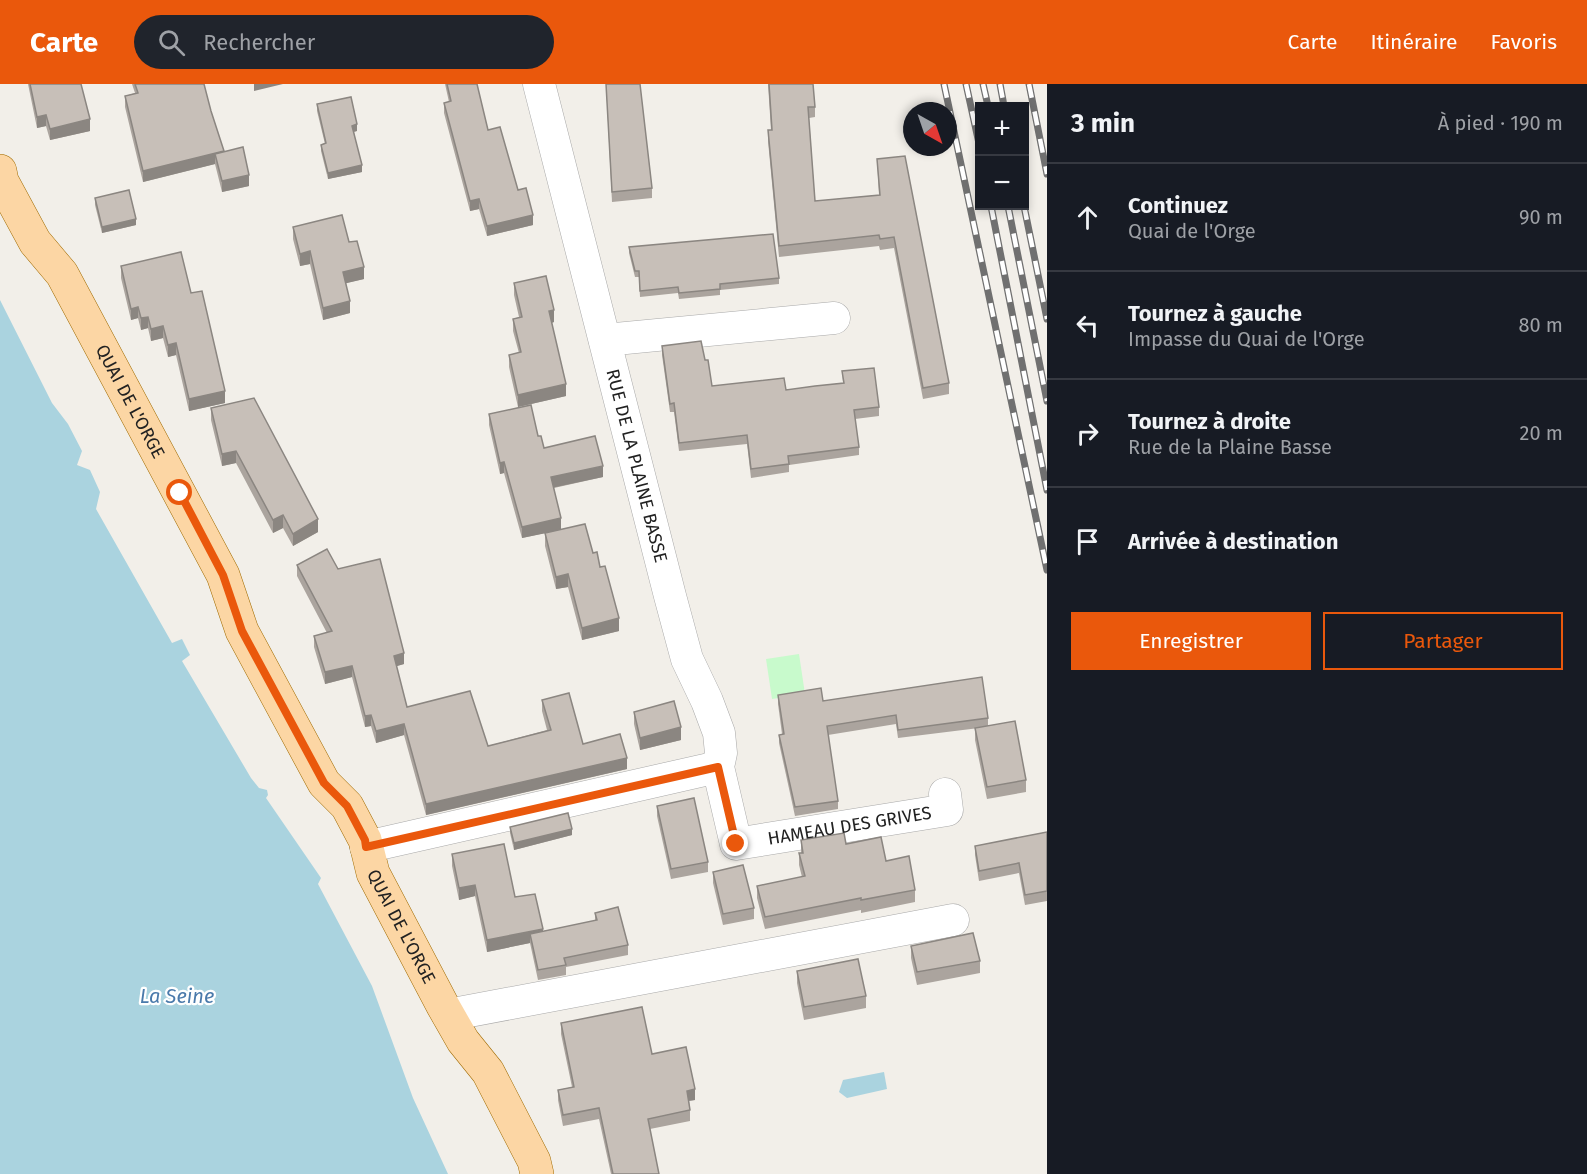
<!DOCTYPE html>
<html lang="fr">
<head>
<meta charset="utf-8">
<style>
	:root { --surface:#171b24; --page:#20242c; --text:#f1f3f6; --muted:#9ea1a6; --line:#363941; --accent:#ea580c }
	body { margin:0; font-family:"Fira Sans",sans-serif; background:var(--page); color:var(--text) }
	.controls { position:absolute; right:18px; top:18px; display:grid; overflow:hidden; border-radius:0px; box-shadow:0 3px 9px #0003 }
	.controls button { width:54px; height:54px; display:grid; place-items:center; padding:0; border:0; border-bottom:2px solid var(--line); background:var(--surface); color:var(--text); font:30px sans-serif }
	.compass { position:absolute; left:903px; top:18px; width:54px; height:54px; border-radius:50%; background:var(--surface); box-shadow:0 3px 9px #0003; rotate:140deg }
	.stop { position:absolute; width:18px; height:18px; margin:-14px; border:4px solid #ea580c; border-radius:50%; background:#fff }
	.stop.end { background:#ea580c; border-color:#fff; box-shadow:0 2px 6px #0008 }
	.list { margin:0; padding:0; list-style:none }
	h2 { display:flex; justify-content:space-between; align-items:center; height:78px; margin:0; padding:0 24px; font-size:26px }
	h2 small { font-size:20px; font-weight:400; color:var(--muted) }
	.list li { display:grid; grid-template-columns:39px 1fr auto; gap:18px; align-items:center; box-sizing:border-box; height:108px; padding:0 24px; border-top:2px solid var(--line) }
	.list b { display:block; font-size:22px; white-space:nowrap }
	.list p { margin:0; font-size:20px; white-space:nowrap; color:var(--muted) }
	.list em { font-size:20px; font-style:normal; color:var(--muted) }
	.actions { display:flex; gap:12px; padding:18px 24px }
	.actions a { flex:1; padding:14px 0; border:2px solid var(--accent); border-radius:0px; text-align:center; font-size:21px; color:var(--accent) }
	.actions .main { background:var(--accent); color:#fff }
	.icon { flex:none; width:33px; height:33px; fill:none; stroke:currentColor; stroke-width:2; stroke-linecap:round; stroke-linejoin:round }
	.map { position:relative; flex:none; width:1047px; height:1090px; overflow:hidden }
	header { display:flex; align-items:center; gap:36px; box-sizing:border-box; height:84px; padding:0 30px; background:var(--accent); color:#fff }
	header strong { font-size:28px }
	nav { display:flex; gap:33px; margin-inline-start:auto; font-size:21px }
	.search { width:420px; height:54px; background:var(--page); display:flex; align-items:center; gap:15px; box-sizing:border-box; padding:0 21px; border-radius:33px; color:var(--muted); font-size:22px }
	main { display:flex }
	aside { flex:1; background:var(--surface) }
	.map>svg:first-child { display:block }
	.park { fill:#c8facc }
	.water { fill:#aad3df }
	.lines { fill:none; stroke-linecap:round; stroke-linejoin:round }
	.minor-casing { stroke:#a9a9a9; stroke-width:33 }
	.major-casing { stroke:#a06b00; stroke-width:34 }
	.minor { stroke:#fff; stroke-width:32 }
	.major { stroke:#fcd6a4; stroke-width:33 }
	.rail-casing { stroke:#707070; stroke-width:7 }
	.rail { stroke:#fff; stroke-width:4.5; stroke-dasharray:14; stroke-linecap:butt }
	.wall { fill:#aba49e }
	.shaded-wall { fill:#8b8681 }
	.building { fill:#c7bfb8; stroke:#8b8681; stroke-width:1.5 }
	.route { stroke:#ea580c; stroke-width:8 }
	.labels { text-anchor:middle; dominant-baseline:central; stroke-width:4.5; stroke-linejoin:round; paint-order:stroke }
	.street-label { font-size:18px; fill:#222; stroke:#fff }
	.water-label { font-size:20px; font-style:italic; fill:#4a7aab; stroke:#fff }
</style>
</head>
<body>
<header>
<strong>Carte</strong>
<div class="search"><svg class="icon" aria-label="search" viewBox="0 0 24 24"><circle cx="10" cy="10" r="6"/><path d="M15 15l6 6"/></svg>Rechercher</div>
<nav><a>Carte</a><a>Itinéraire</a><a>Favoris</a></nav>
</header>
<main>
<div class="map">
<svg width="1047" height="1090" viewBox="0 0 1047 1090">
	<rect width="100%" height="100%" fill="#f2efe9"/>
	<path class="park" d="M799 570 805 610 772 615 766 575Z"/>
	<g class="water">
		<path d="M0 216 52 319 68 340 82 367 77 381 90 386 100 408 96 425 172 559 182 555 190 571 182 577 251 694 259 704 267 706 268 711 266 714 321 794 318 800 372 902 413 1014 448 1090H0Z"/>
		<path d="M884 988 887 1005 847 1014 839 1008 843 996Z"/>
	</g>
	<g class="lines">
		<g class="minor-casing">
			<g id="minor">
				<path id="s1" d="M539 0 670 512 687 575 707 617 719 649 721 669 718 683 736 760 947 726 945 710"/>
				<path d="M605 256 834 234"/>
				<path d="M366 763 718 683"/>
				<path d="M448 931 953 836"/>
			</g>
		</g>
		<g class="major-casing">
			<g id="major">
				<path id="s2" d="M0 87 2 97 35 158 62 190 223 491 242 547 324 699 347 722 365 756 373 789 443 922 463 957 488 988 534 1077 537 1090"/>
			</g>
		</g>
		<use href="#minor" class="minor"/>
		<use href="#major" class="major"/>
		<g class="rail-casing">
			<g id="rail">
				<path d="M944 0 1047 486"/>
				<path d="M966 0 980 64"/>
				<path d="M983 0 988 22"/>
				<path d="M1000 0 1004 22"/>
				<path d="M1029 0 1047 90"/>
				<path d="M991 122 1047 406"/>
				<path d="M1008 122 1047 317"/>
				<path d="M1024 122 1047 235"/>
			</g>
		</g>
		<use href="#rail" class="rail"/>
	</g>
	<g class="wall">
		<path d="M28 0H81L90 47 50 56 46 42 37 44Z"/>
		<path d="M132 0H204L211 27 224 68 249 102 222 108 215 80 143 98 125 23V12L135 9Z"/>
		<path d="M445 0H477L488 46 518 106 533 141 487 152 479 125 470 127 444 29V19L449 18Z"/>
		<path d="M606 0H640L652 104V114L612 118Z"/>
		<path d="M768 0H813L815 23V33L809 34 815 117 879 111 877 75 949 299V310L923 315 894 164 880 166 879 162 779 173 768 57V46H771Z"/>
		<path d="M317 20 357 47 354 48 362 88 328 95 321 67V61L325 60 317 27Z"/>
		<path d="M95 114 136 141 102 149 95 121Z"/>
		<path d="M293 143 349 158 364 195 346 199 350 229 323 236 310 180 300 182 293 155Z"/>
		<path d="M629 163 779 194V200L720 206V211L679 215 678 209 640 213 639 193H635L629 169Z"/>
		<path d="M121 182 191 209 225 319 189 327 176 271 168 273 163 254 151 257 148 244 141 246 138 234 131 236 121 194Z"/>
		<path d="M514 199 554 238 552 239 566 312 518 323 509 283V271L519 269 513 247V235L519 233 514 211Z"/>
		<path d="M662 262 705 276 712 302 786 306 843 299 842 287 879 323V332L855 335 859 363V371L789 381V388L751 394 747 360 679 367 674 328H670L662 271Z"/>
		<path d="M211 324 318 448 293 462 283 444 273 449 236 379 222 382 211 336Z"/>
		<path d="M489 330 538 352 544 364 603 393 554 404 561 445 593 469 619 547 582 556 568 503 556 505 545 462V449L559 446 522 454 504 389 500 390 489 341Z"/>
		<path d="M297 481 338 485 404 580 396 582 407 623 488 662 547 646 542 627V616L583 660 627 685 426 731 404 651 376 659 371 642 365 643 352 593 325 600 314 563V552L327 549 297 492Z"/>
		<path d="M778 611 823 617 988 634V642L1026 696V708L987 715 975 656V644H979L898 654 896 640 828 651 838 717V725L795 732 779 659V651L782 650 778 620Z"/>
		<path d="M634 628 681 656 640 666 634 640Z"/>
		<path d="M657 722 708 778V788L671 795 657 732Z"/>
		<path d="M510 743 572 751 514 766 510 749Z"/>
		<path d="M1047 748V817L1025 821 1019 789 979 797 975 771V762Z"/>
		<path d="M801 756 846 760 886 777 915 806V818L861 829V826L765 845 757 814V802L802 793 799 781V769H801Z"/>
		<path d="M452 770 515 813 543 847 595 837V829L628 861V871L566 883V891L538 896 530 859 487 868 475 812 459 816 452 782Z"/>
		<path d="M713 788 754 824V835L723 841 713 799Z"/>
		<path d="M911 862 980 877V889L917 901 911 874Z"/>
		<path d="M797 887 866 912V924L804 936 797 899Z"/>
		<path d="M561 939 652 970 695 1016 689 1017 690 1026V1037L650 1045 659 1090H611L599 1035 563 1042 558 1016V1006L572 1003 561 950Z"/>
	</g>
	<g class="shaded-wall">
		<path d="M254 0H283L254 7Z"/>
		<path d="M46 31V42L37 44V33Z"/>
		<path d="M90 35V47L50 56V45Z"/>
		<path d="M357 40V47L352 48V42Z"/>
		<path d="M224 67 215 70V80L143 98V87Z"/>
		<path d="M362 81V88L328 95V89Z"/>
		<path d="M249 91V102L222 108V97Z"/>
		<path d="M479 115V125L470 127V117Z"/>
		<path d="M533 131V141L487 152V142Z"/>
		<path d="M136 135V141L102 149V143Z"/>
		<path d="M310 167V180L300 182V170Z"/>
		<path d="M364 183V195L343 200V188Z"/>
		<path d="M350 217V229L323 236V224Z"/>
		<path d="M138 223V234L131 236V225Z"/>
		<path d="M554 226V238L549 239V227Z"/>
		<path d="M148 233V244L141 246V234Z"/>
		<path d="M163 242V254L151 257V245Z"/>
		<path d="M176 259V271L168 273V261Z"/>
		<path d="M566 300V312L518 323V311Z"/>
		<path d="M225 307V319L189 327V315Z"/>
		<path d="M236 367V379L222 382V370Z"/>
		<path d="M504 378V389L500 390V379Z"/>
		<path d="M603 382V393L551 404V393Z"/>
		<path d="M283 431V444L273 449V436Z"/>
		<path d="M561 434V446L522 454V443Z"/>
		<path d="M318 435V448L293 462V450Z"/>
		<path d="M568 490V503L556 505V493Z"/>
		<path d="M619 534V547L582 556V544Z"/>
		<path d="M404 569V580L394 583V572Z"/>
		<path d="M352 582V593L325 600V588Z"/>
		<path d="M371 631V642L365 643V632Z"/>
		<path d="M404 640V651L376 659V647Z"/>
		<path d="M681 643V656L640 666V654Z"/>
		<path d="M627 674V685L426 731V720Z"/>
		<path d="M572 745V751L514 766V759Z"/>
		<path d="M475 801V812L459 816V804Z"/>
		<path d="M543 845V856L530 850V859L487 868V856Z"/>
		<path d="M695 1005V1016L687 1017V1007Z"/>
	</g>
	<g class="building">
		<path d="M30 0H81L90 35 50 45 46 31 37 33Z"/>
		<path d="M135 0H204L211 27 224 67 143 87 125 12 138 9Z"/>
		<path d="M447 0H477L488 46 500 43 518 106 526 104 533 131 487 142 479 115 470 117 444 19 451 17Z"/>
		<path d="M606 0H640L652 104 612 108Z"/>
		<path d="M769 0H813L815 23H808L815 117 880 111 877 75 905 72 949 299 923 304 894 153 880 155 879 151 779 162 768 46H772Z"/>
		<path d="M351 13 357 40 352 42 362 81 328 89 321 61 326 59 317 20Z"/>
		<path d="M243 63 249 91 222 97 215 70Z"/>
		<path d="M129 106 136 135 102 143 95 114Z"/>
		<path d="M342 131 349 158 357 157 364 183 343 188 350 217 323 224 310 167 300 170 293 143Z"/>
		<path d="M773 150 779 194 720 200V205L679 209 678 203 640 207 639 187H635L629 163Z"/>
		<path d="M181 168 191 209 202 207 225 307 189 315 176 259 168 261 163 242 151 245 148 233 141 234 138 223 131 225 121 182Z"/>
		<path d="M546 192 554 226 549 227 566 300 518 311 509 271 521 268 513 235 522 233 514 199Z"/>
		<path d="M701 257 705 276H708L712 302 784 294 786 306 815 302 844 299 842 287 874 284 879 323 854 326 859 363 788 372 789 380 751 385 747 351 679 359 674 319 670 320 662 262Z"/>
		<path d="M254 314 318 435 293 450 283 431 273 436 236 367 222 370 211 324Z"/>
		<path d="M531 321 538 352H541L544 364 595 352 603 382 551 393 561 434 522 443 504 378 500 379 489 330Z"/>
		<path d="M585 440 593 469 597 468 600 483 605 482 619 534 582 544 568 490 556 493 545 449Z"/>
		<path d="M327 465 338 485 380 475 404 569 394 572 407 623 470 607 488 662 551 646 542 616 569 609 583 660 620 650 627 674 426 720 404 640 376 647 371 631 365 632 352 582 325 588 314 552 332 547 297 481Z"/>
		<path d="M982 593 988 634 898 646 896 631 827 642 838 717 795 723 779 651 784 650 778 611 821 604 823 617Z"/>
		<path d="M674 617 681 643 640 654 634 628Z"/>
		<path d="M1015 637 1026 696 987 703 975 644Z"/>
		<path d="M694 714 708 778 671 785 657 722Z"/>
		<path d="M568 729 572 745 514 759 510 743Z"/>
		<path d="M1047 748V807L1025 811 1019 779 979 787 975 762Z"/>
		<path d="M844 749 846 760 881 753 886 777 909 772 915 806 861 816V814L765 833 757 802 805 792 799 769H803L801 756Z"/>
		<path d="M504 760 515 813 535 810 543 845 487 856 475 801 459 804 452 770Z"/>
		<path d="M743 781 754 824 723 830 713 788Z"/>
		<path d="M618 823 628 861 564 874 566 881 538 886 530 850 597 836 595 829Z"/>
		<path d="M973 849 980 877 917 888 911 862Z"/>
		<path d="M858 875 866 912 804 923 797 887Z"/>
		<path d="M642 923 652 970 686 963 695 1005 687 1007 690 1026 648 1035 659 1090H613L599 1024 563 1031 558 1006 574 1003 561 939Z"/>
	</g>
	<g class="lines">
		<path class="route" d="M180 409 223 491 242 547 324 699 347 722 365 756 366 763 718 683 736 760"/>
	</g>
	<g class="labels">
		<g class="street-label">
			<text stroke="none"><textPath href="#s2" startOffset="266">QUAI DE L'ORGE</textPath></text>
			<text stroke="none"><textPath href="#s1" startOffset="394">RUE DE LA PLAINE BASSE</textPath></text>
			<text stroke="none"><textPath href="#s1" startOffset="903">HAMEAU DES GRIVES</textPath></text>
			<text stroke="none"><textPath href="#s2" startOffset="860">QUAI DE L'ORGE</textPath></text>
		</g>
		<g class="water-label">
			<text x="177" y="912">La Seine</text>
		</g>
	</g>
</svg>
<div class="controls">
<button>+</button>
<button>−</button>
</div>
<svg class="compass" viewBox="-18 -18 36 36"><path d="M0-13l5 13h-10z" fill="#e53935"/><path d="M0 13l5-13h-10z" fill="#9ea1a6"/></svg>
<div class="stop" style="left:180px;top:409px"></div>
<div class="stop end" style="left:736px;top:760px"></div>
</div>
<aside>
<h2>3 min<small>À pied · 190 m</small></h2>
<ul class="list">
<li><svg class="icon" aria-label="ahead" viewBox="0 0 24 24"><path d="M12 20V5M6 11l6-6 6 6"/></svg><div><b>Continuez</b><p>Quai de l'Orge</p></div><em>90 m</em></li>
<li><svg class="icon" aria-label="left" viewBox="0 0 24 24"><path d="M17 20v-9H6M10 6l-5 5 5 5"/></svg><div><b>Tournez à gauche</b><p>Impasse du Quai de l'Orge</p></div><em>80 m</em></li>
<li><svg class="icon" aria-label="right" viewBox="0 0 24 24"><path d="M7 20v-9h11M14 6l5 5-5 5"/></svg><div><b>Tournez à droite</b><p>Rue de la Plaine Basse</p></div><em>20 m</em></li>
<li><svg class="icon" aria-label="arrive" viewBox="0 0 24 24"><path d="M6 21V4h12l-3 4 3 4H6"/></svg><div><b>Arrivée à destination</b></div></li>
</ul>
<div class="actions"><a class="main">Enregistrer</a><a>Partager</a></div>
</aside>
</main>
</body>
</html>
